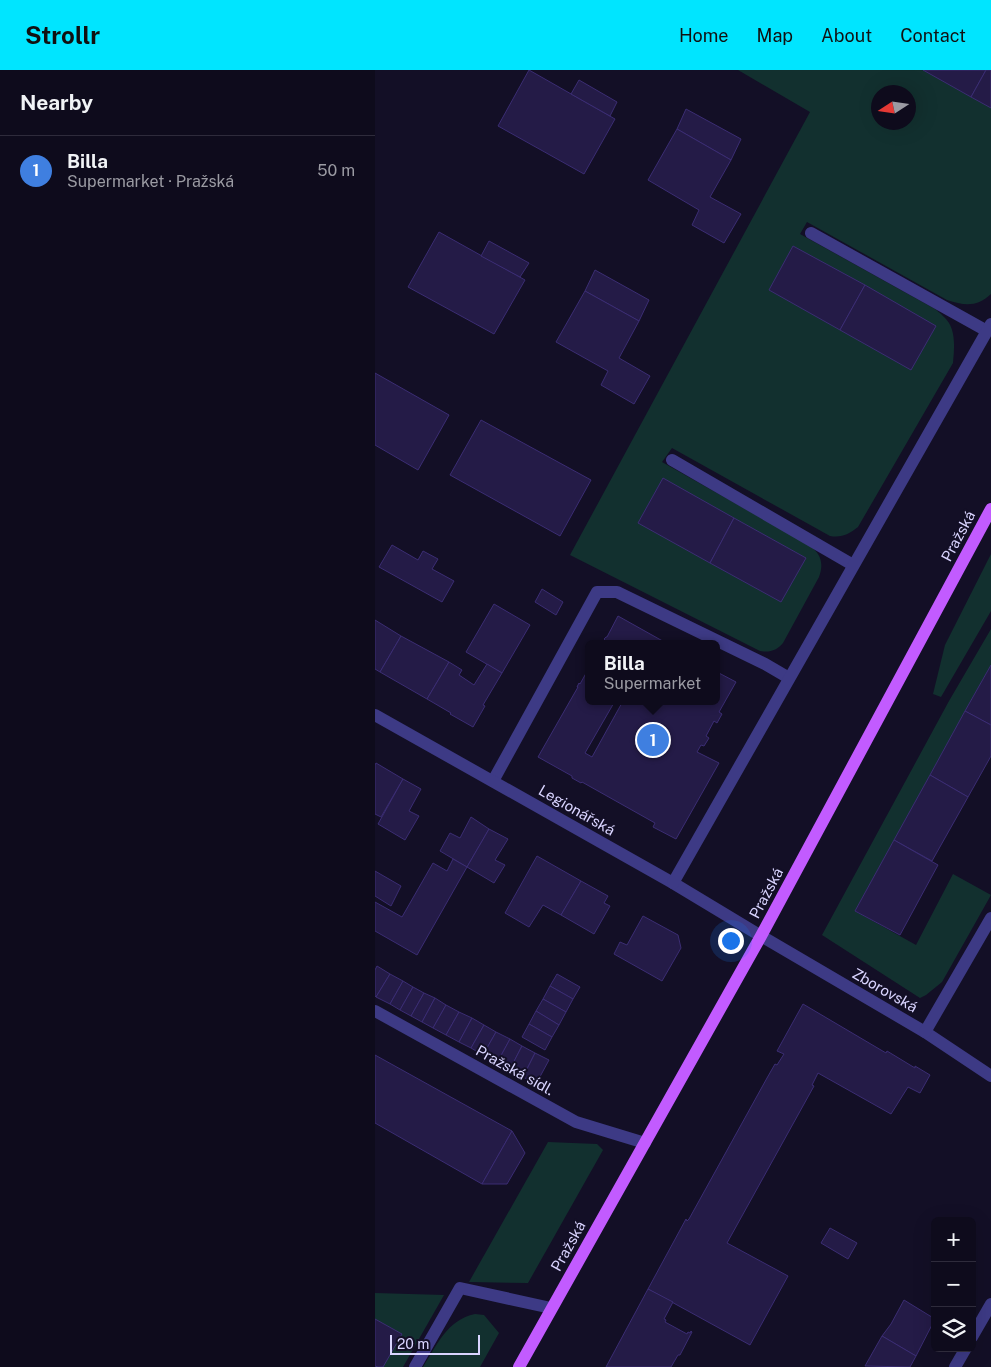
<!DOCTYPE html>
<html lang="en">
<head>
<meta charset="utf-8">
<style>
	:root { --surface:#0e0b1c; --page:#171425; --text:#f1f3f6; --muted:#9b9ba3; --line:#2e2b3b; --accent:#00e5ff }
	body { margin:0; font-family:"Public Sans",sans-serif; background:var(--page); color:var(--text) }
	.controls { position:absolute; right:15px; bottom:15px; display:grid; overflow:hidden; border-radius:8px; box-shadow:0 5px 20px #0002 }
	.controls button { width:45px; height:45px; display:grid; place-items:center; padding:0; border:0; border-bottom:1px solid var(--line); background:var(--surface); color:var(--text); font:25px sans-serif }
	.compass { position:absolute; left:496px; top:15px; width:45px; height:45px; border-radius:50%; background:var(--surface); box-shadow:0 5px 20px #0002; rotate:258deg }
	.scale { position:absolute; left:15px; bottom:12px; width:90px; box-sizing:border-box; padding-left:5px; border:2px solid #d9d4ff; border-top:0; font-size:14px; line-height:18px; white-space:nowrap; color:#d9d4ff; -webkit-text-stroke:4px #130f26; paint-order:stroke }
	.you { position:absolute; left:355px; top:870px; width:18px; height:18px; margin:-12px; border:4px solid #fff; border-radius:50%; background:#1a73e8; box-shadow:0 0 0 8px #1a73e833 }
	.badge { display:grid; place-items:center; width:32px; height:32px; border-radius:50%; background:var(--accent); color:#fff; font-size:16px; font-weight:700 }
	.pin { position:absolute; translate:-50% -50%; border:2px solid #fff; box-shadow:0 1px 5px #0006 }
	.popup { position:absolute; left:210px; top:570px; width:135px; height:65px; box-sizing:border-box; display:grid; place-content:center; border-radius:8px; background:var(--surface); filter:drop-shadow(0 1px 4px #0005); font-size:16px; white-space:nowrap; color:var(--muted) }
	.popup b { font-size:19px; color:var(--text) }
	.popup::after { content:''; position:absolute; left:50%; top:100%; margin-left:-10px; border:10px solid transparent; border-top-color:var(--surface) }
	.list { margin:0; padding:0; list-style:none }
	h2 { display:flex; justify-content:space-between; align-items:center; height:65px; margin:0; padding:0 20px; font-size:21px }
	h2 small { font-size:16px; font-weight:400; color:var(--muted) }
	.list li { display:grid; grid-template-columns:32px 1fr auto; gap:15px; align-items:center; box-sizing:border-box; height:70px; padding:0 20px; border-top:1px solid var(--line) }
	.list b { display:block; font-size:19px; white-space:nowrap }
	.list p { margin:0; font-size:16px; white-space:nowrap; color:var(--muted) }
	.list em { font-size:16px; font-style:normal; color:var(--muted) }
	.icon { flex:none; width:28px; height:28px; fill:none; stroke:currentColor; stroke-width:2; stroke-linecap:round; stroke-linejoin:round }
	.map { position:relative; flex:none; width:616px; height:1297px; overflow:hidden }
	header { display:flex; align-items:center; gap:30px; box-sizing:border-box; height:70px; padding:0 25px; background:var(--accent); color:#111 }
	header strong { font-size:24px }
	nav { display:flex; gap:28px; margin-inline-start:auto; font-size:18px }
	main { display:flex }
	aside { flex:1; background:var(--surface) }
	.map>svg:first-child { display:block }
	.green { fill:#12302f; fill-rule:evenodd }
	.building { fill:#241b47; stroke:#3b2d73 }
	.lines { fill:none; stroke-linecap:round; stroke-linejoin:round }
	.lane { stroke:#3d3a85; stroke-width:12 }
	.street { stroke:#3d3a85; stroke-width:12 }
	.primary { stroke:#c25bff; stroke-width:12 }
	.labels { text-anchor:middle; dominant-baseline:central; stroke-width:4; stroke-linejoin:round; paint-order:stroke }
	.street-label { font-size:15px; fill:#d9d4ff; stroke:#130f26 }
</style>
</head>
<body>
<header>
<strong>Strollr</strong>
<nav><a>Home</a><a>Map</a><a>About</a><a>Contact</a></nav>
</header>
<main>
<aside>
<h2>Nearby<small></small></h2>
<ul class="list">
<li><span class="badge" style="background:#3f7fe0">1</span><div><b>Billa</b><p>Supermarket · Pražská</p></div><em>50 m</em></li>
</ul>
</aside>
<div class="map">
<svg width="616" height="1297" viewBox="0 0 616 1297">
	<rect width="100%" height="100%" fill="#130f26"/>
	<g class="green">
		<path d="M363 0H616V224C602 237 590 236 572 230L432 152 425 164 560 239C565 243 571 248 574 253 581 265 579 280 578 293L483 457C474 464 467 468 455 466L297 378 287 392 434 475C446 484 449 493 444 507L408 573C402 580 395 583 385 581L195 485 435 42ZM503 22H534V52H503Z"/>
		<path d="M616 484V541L566 627 558 624 570 575Z"/>
		<path d="M616 559V595L480 841 541 875 578 804 616 825 567 912 551 925 545 928 447 865 574 631Z"/>
		<path d="M173 1072 222 1074 228 1080 153 1213 94 1212Z"/>
		<path d="M0 1223 69 1225 28 1297H0Z"/>
		<path d="M100 1244 109 1245 124 1263 105 1297H48C62 1275 72 1250 100 1244Z"/>
	</g>
	<g class="building">
		<path d="M154 0 240 49 209 104 123 56Z"/>
		<path d="M548 0H611L596 27Z"/>
		<path d="M611 0H616V38L596 27Z"/>
		<path d="M204 10 242 32 235 46 196 24Z"/>
		<path d="M311 39 366 69 356 90 302 59Z"/>
		<path d="M302 59 356 90 335 127 366 144 349 173 317 155 324 140 273 110Z"/>
		<path d="M64 162 150 210 119 264 33 217Z"/>
		<path d="M114 171 154 193 145 207 106 186Z"/>
		<path d="M418 176 490 215 465 260 394 220Z"/>
		<path d="M220 200 274 230 264 251 210 221Z"/>
		<path d="M490 215 561 256 536 300 465 260Z"/>
		<path d="M210 221 264 251 244 288 275 306 259 334 226 315 233 301 181 272Z"/>
		<path d="M0 303 74 345 43 400 0 375Z"/>
		<path d="M106 350 216 410 185 466 75 405Z"/>
		<path d="M288 408 359 448 335 493 263 453Z"/>
		<path d="M359 448 431 488 406 532 335 493Z"/>
		<path d="M17 475 43 490 48 481 63 489 57 499 79 511 67 532 4 497Z"/>
		<path d="M167 519 188 532 181 545 160 532Z"/>
		<path d="M119 534 155 555 127 603 91 582Z"/>
		<path d="M243 546 293 574H227L230 570 229 569 231 567H232Z"/>
		<path d="M0 550 26 566 5 602 0 599Z"/>
		<path d="M26 566 74 592 52 629 5 602Z"/>
		<path d="M74 592 87 600 84 605 99 615 112 594 127 603 108 635 110 636 98 657 75 644 76 643 52 629Z"/>
		<path d="M616 595V655L590 641Z"/>
		<path d="M214 598V631H240L210 683 217 687 248 631H342V602L361 612 344 642 347 644 342 653 339 651 331 666 334 668 329 676 326 675 322 682 344 693 301 769 278 757 280 753 207 712 206 713 197 708V706L163 687 203 617H202L204 613 205 614Z"/>
		<path d="M590 641 616 655V686L593 727 555 705Z"/>
		<path d="M1 693 28 709 6 747 0 744V695Z"/>
		<path d="M555 705 593 727 557 791 519 770Z"/>
		<path d="M28 709 46 719 34 741 44 746 30 770 3 754Z"/>
		<path d="M96 747 114 759 92 797 65 781 75 763 85 768Z"/>
		<path d="M114 759 133 769 120 790 130 795 119 813 92 797Z"/>
		<path d="M519 770 563 795 525 865 480 841Z"/>
		<path d="M162 786 206 811 186 845 168 835 154 857 130 843Z"/>
		<path d="M78 789 92 797 42 885 0 861V832L27 847 58 793 72 801Z"/>
		<path d="M0 801 26 816 16 836 0 826Z"/>
		<path d="M206 811 233 826 229 833 235 836 219 864 186 845Z"/>
		<path d="M268 846 303 865 306 878 287 911 239 884 245 872 252 875Z"/>
		<path d="M2 896 15 904 1 927 0 926V900Z"/>
		<path d="M15 904 28 911 15 934 1 927Z"/>
		<path d="M182 904 205 917 198 929 175 916Z"/>
		<path d="M28 911 38 917 25 940 15 934Z"/>
		<path d="M175 916 198 929 191 942 168 929Z"/>
		<path d="M38 917 49 923 36 946 25 940Z"/>
		<path d="M49 923 60 928 47 952 36 946Z"/>
		<path d="M60 928 71 935 58 958 47 952Z"/>
		<path d="M168 929 191 942 184 955 161 941Z"/>
		<path d="M428 934 511 983 512 981 540 998V996L555 1005 545 1023 533 1017 516 1044 443 1003 437 1015 439 1016 352 1173 413 1206 375 1275 273 1219 311 1149 312 1151 314 1149 392 1008 400 994 402 995 409 984 402 981Z"/>
		<path d="M71 935 84 942 71 965 58 958Z"/>
		<path d="M161 941 184 955 177 967 154 954Z"/>
		<path d="M84 942 97 948 84 972 71 965Z"/>
		<path d="M97 948 109 955 96 978 84 972Z"/>
		<path d="M154 954 177 967 170 980 147 967Z"/>
		<path d="M109 955 121 962 108 985 96 978Z"/>
		<path d="M121 962 135 969 122 993 108 985Z"/>
		<path d="M135 969 147 976 135 999 122 993Z"/>
		<path d="M147 976 160 983 148 1007 135 999Z"/>
		<path d="M160 983 174 990 161 1014 148 1007Z"/>
		<path d="M0 985 137 1061 107 1114 0 1053Z"/>
		<path d="M137 1061 150 1083 132 1114H107Z"/>
		<path d="M455 1158 482 1173 473 1189 446 1173Z"/>
		<path d="M273 1219 298 1232 289 1249 291 1250 290 1252 312 1264 313 1262 315 1263 316 1261 317 1262 305 1285H303L296 1297H231Z"/>
		<path d="M529 1230 560 1249 541 1286 507 1266 516 1254Z"/>
		<path d="M0 1249 27 1264 8 1297H3L0 1296Z"/>
		<path d="M507 1266 541 1286 535 1297 490 1296Z"/>
	</g>
	<g class="lines">
		<g class="lane">
			<path d="M436 163 612 261"/>
			<path d="M297 390 478 495"/>
			<path d="M118 711 222 522H242L390 594 414 608"/>
		</g>
		<g class="street">
			<path d="M0 645 298 813 386 866 550 962 616 1006"/>
			<path d="M298 813 616 254"/>
			<path d="M0 941 201 1052 270 1073"/>
			<path d="M550 962 616 848"/>
			<path d="M597 1267 616 1234"/>
			<path d="M40 1297 85 1218 176 1238"/>
			<path d="M580 1297 591 1278"/>
		</g>
		<path class="primary" d="M144 1297 386 866 616 439"/>
	</g>
	<g class="labels">
		<g class="street-label">
			<text transform="translate(583 466) rotate(-62)">Pražská</text>
			<text transform="translate(202 740) rotate(30)">Legionářská</text>
			<text transform="translate(391 823) rotate(-62)">Pražská</text>
			<text transform="translate(510 920) rotate(30)">Zborovská</text>
			<text transform="translate(140 1000) rotate(29)">Pražská sídl.</text>
			<text transform="translate(193 1176) rotate(-61)">Pražská</text>
		</g>
	</g>
</svg>
<div class="controls">
<button>+</button>
<button>−</button>
<button><svg class="icon" aria-label="layers" viewBox="0 0 24 24"><path d="M12 4l9 5-9 5-9-5zM3 14l9 5 9-5"/></svg></button>
</div>
<svg class="compass" viewBox="-18 -18 36 36"><path d="M0-13l5 13h-10z" fill="#e53935"/><path d="M0 13l5-13h-10z" fill="#9b9ba3"/></svg>
<div class="scale">20 m</div>
<div class="you"></div>
<div class="pin badge" style="left:278px;top:670px;background:#3f7fe0">1</div>
<div class="popup"><b>Billa</b>Supermarket</div>
</div>
</main>
</body>
</html>
